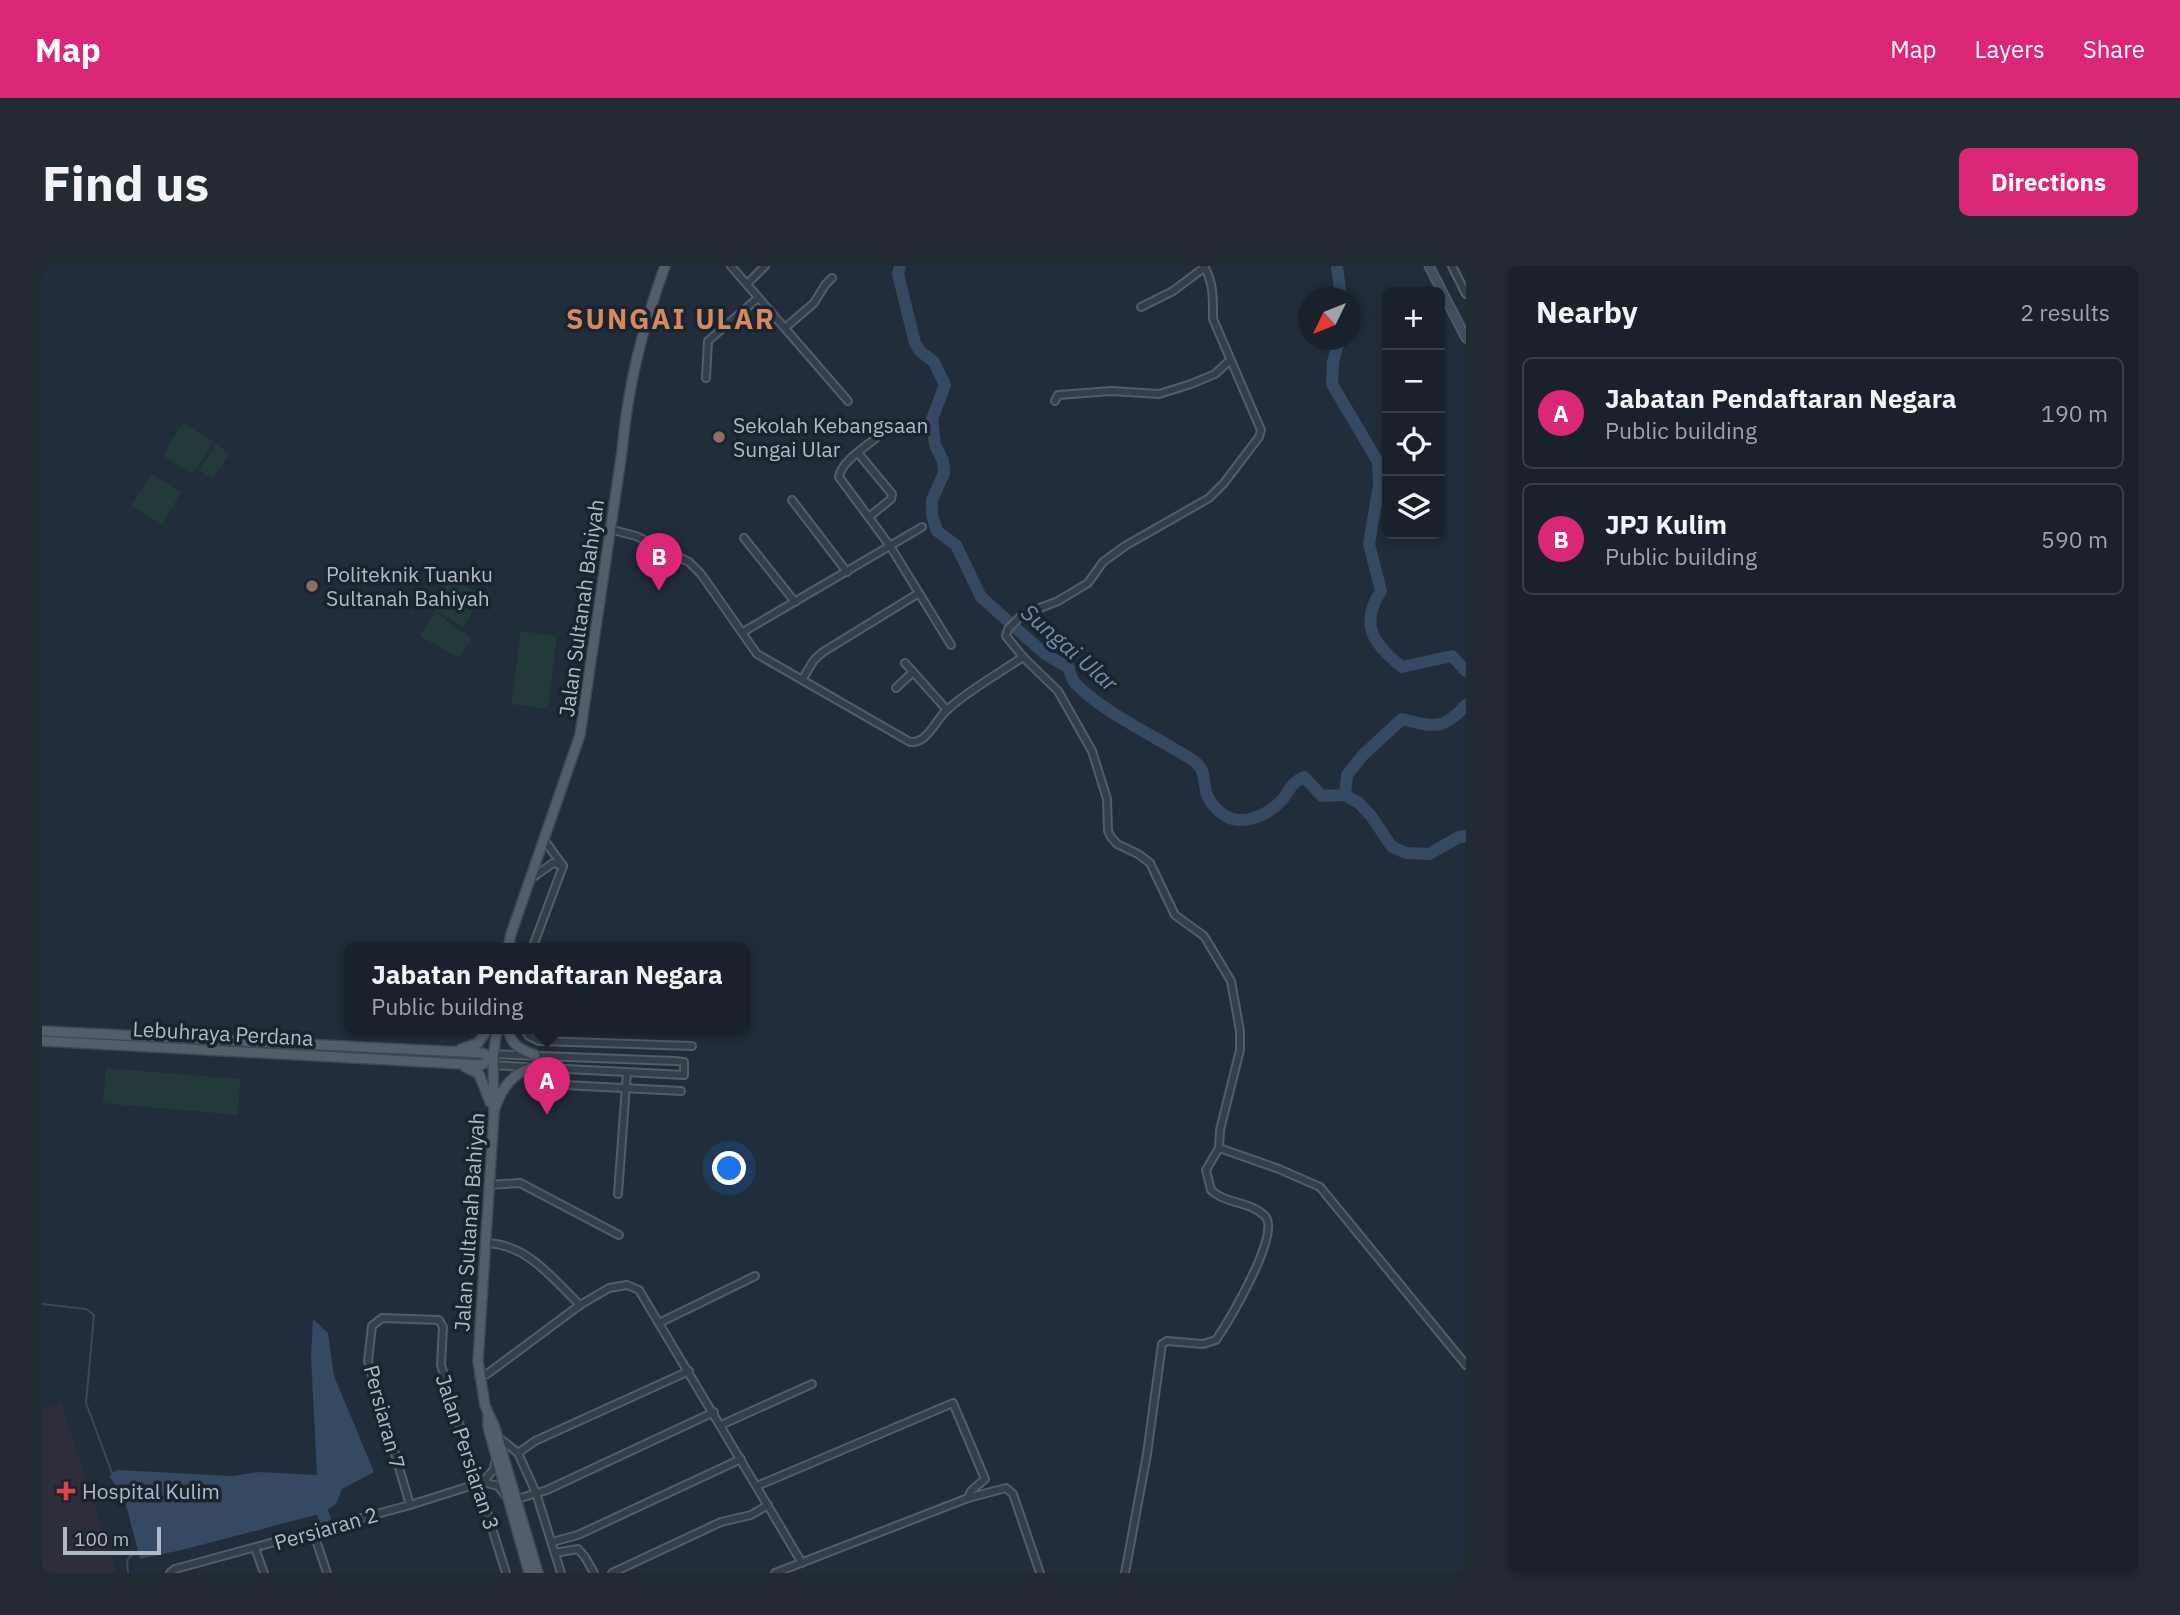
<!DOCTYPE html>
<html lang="en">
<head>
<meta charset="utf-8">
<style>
	:root { --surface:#19222c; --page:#222a34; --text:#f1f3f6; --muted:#9fa4a9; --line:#373f48; --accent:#db2777 }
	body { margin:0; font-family:"IBM Plex Sans",sans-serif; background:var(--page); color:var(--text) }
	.controls { position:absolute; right:21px; top:21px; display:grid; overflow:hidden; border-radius:10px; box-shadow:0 4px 10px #0003 }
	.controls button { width:63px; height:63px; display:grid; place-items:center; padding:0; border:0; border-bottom:2px solid var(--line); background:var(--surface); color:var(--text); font:35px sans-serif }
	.compass { position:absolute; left:1256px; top:21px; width:63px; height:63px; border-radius:50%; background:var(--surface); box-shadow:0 4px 10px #0003; rotate:227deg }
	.scale { position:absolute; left:21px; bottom:18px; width:98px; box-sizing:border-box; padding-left:7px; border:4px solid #b0bac7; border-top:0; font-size:19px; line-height:24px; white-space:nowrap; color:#b0bac7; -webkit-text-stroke:5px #1a242f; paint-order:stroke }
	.you { position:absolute; left:688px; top:903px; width:24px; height:24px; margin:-18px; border:5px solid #fff; border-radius:50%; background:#1a73e8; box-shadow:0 0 0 10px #1a73e833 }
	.badge { display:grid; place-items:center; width:46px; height:46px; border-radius:50%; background:var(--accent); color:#fff; font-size:23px; font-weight:700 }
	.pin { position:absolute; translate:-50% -58px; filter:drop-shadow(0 2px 4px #0008) }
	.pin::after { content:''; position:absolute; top:37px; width:24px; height:21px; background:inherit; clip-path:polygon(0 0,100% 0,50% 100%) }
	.popup { position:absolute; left:302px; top:677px; width:406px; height:91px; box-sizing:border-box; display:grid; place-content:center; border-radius:10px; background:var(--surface); filter:drop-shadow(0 2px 5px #0005); font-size:23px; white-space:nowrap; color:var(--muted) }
	.popup b { font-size:26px; color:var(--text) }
	.popup::after { content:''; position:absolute; left:50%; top:100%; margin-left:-14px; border:14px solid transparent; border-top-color:var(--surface) }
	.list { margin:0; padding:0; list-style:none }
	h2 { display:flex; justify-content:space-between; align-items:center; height:91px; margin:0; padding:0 28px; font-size:30px }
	h2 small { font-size:23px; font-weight:400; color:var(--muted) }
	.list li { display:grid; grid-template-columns:46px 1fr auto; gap:21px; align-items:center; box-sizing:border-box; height:112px; margin:0 14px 14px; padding:0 14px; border:2px solid var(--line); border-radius:10px }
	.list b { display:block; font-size:26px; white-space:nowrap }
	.list p { margin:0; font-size:23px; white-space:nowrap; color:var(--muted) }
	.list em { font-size:23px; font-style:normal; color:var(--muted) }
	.icon { flex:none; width:38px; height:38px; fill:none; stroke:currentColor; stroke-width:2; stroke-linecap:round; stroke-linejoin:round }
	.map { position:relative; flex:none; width:1424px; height:1307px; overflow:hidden; border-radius:10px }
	header { display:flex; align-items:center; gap:42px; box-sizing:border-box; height:98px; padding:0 35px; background:var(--accent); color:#fff }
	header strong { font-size:33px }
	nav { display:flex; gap:38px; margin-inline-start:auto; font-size:24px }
	.intro { display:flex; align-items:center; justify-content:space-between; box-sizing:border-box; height:168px; padding:0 42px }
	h1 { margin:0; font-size:49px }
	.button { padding:18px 32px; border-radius:10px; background:var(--accent); color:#fff; font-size:24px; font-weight:700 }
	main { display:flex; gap:42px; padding:0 42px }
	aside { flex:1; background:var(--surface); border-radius:10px; box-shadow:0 4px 10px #0003 }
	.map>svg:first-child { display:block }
	.medical { fill:#2e2d3b }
	.green { fill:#233a3b }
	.water { fill:#354a62 }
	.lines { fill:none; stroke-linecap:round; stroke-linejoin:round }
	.stream { stroke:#354a62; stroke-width:2 }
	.river { stroke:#354a62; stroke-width:12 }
	.street-casing { stroke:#535d68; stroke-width:10 }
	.secondary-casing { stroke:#535d68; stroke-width:11 }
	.primary-casing { stroke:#3e4854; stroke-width:12 }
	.street { stroke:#353f4b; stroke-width:6 }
	.secondary { stroke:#434e5e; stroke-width:8 }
	.primary { stroke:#535e6b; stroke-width:9 }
	.education-dot { fill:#8d6e63; stroke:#1a242f; stroke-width:2.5 }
	.health-dot { fill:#e0444e; stroke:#1a242f; stroke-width:2.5 }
	.labels { text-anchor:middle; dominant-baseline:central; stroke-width:7; stroke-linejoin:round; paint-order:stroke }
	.poi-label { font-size:21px; fill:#b0bac7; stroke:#1a242f; text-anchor:start }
	.street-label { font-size:21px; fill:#b0bac7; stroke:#1a242f }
	.water-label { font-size:23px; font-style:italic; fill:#708cab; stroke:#1a242f }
	.district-label { font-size:28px; font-weight:bold; letter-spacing:2px; fill:#d6895c; stroke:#1a242f }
</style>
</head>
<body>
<header>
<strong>Map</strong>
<nav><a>Map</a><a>Layers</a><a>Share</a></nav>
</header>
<div class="intro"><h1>Find us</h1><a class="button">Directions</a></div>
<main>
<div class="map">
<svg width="1424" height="1307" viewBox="0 0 1424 1307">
	<rect width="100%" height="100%" fill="#212d3a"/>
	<path class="medical" d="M19 1136 75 1307H0V1144Z"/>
	<g class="green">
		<path d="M141 157 171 175 151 208 121 190Z"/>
		<path d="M174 178 187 187 171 213 157 204Z"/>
		<path d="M109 208 139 226 120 258 90 240Z"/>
		<path d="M406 309 440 330 421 361 387 340Z"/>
		<path d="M393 346 429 372 417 392 378 370Z"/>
		<path d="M479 365 515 370 506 443 469 438Z"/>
		<path d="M64 802 198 813 196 849 61 837Z"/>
	</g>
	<path class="water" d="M271 1053 286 1067 292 1110 332 1206 300 1223 294 1238 281 1247 144 1283 98 1293 82 1231 67 1210 75 1204 190 1210 217 1206 275 1209 269 1090Z"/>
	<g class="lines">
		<g class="stream">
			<path d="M0 1038 44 1043 52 1049 44 1137 70 1207"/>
			<path d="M86 1307 85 1295 88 1290 96 1287"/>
		</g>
		<g class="river">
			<path d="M858 0 856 8 873 77 878 85 892 96 903 119 890 153 893 179 901 195 902 207 890 234V249L895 265 914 279 939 331 1003 388 1027 402C1028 407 1029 413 1033 417 1060 446 1115 471 1149 493 1167 504 1159 516 1166 531 1171 542 1185 555 1199 554 1212 554 1227 547 1237 537 1248 527 1246 518 1262 511L1280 530 1303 529"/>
			<path d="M1295 0 1299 32"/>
			<path d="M1297 74 1291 96 1290 118 1336 196 1337 219 1327 278 1339 325C1317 358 1331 378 1360 401L1410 390 1424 405"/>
			<path d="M1303 529 1305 509 1321 489 1360 453C1391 461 1401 465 1424 439"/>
			<path d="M1303 529 1317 537 1329 550 1350 581 1364 587 1387 588 1417 571 1424 570"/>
			<path d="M274 1232 283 1253"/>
		</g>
		<g class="street-casing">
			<g id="street">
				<path d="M689 0 806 135"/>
				<path d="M1162 0C1172 18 1171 33 1171 53L1219 164 1217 171 1182 217 1167 232 1083 280 1061 296 1046 317 1016 335 980 349 966 363 964 370 981 391 1016 425 1050 485 1065 533 1066 565 1069 571 1075 578 1096 588 1108 597 1133 649 1162 670 1189 715 1198 765V784L1178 864 1177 882 1237 903 1278 921 1424 1099"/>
				<path d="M1410 0 1424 28"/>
				<path d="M705 18 723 0"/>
				<path d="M1099 41 1131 25 1163 1"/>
				<path d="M743 62 772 37 783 19 790 12"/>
				<path d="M664 112 666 75 716 32"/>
				<path d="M1013 135 1016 129 1069 125 1117 128 1149 118 1173 108 1187 95"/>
				<path d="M834 172C822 182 799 196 797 211L848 280 909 379"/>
				<path d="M816 187 850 228 849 233 827 251"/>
				<path d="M750 234 805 306"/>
				<path d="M567 263 594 270 647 296 659 308 715 388 868 476C885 478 893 455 904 445 922 427 959 406 981 391"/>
				<path d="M702 272 753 336"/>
				<path d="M701 366 880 261"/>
				<path d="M863 397 905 444"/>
				<path d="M760 414 772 394 781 386 877 327"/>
				<path d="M854 422 871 406"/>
				<path d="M490 612 511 597 521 600 503 575"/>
				<path d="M490 683 521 600"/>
				<path d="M482 763 487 770 497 775 650 780"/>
				<path d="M447 799 642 809V796L633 795 449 788"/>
				<path d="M503 818 639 825"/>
				<path d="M446 919 478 917 577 969"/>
				<path d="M576 928 585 806"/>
				<path d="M444 977C485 978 510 1012 538 1039"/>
				<path d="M617 1057 713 1010"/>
				<path d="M437 1110 445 1108 538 1039 567 1022 585 1019 597 1024 760 1297"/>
				<path d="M679 1159 770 1118"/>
				<path d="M456 1171 476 1187"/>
				<path d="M441 1216 456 1220 463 1229"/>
				<path d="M715 1220 911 1137 943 1213 929 1225 926 1232 733 1307"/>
				<path d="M926 1232 964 1222 971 1228 998 1307"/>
				<path d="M475 1233 505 1224 672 1146"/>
				<path d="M368 1239 329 1106 326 1095 330 1060 340 1052 397 1054 401 1061 399 1099 464 1307"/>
				<path d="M271 1265 285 1307"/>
				<path d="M510 1276 536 1269 699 1193"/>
				<path d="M213 1282 222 1307"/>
				<path d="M513 1287 536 1283 543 1291 552 1307"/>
				<path d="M128 1307 133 1303 368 1239 441 1216 452 1203 454 1192"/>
				<path d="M519 1307 494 1227 476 1187 493 1175 647 1105"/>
				<path d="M570 1307 679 1256 709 1249 726 1239"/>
				<path d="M1083 1307 1105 1188 1120 1078 1125 1075 1161 1078 1174 1074C1186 1056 1240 967 1223 950 1208 935 1183 938 1169 924L1164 904 1177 882"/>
			</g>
		</g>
		<g class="secondary-casing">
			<path id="secondary" d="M1387 0 1424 72"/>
		</g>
		<g class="primary-casing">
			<g id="primary">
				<path d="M466 683 469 668 538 469 580 185C586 118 600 64 623 0"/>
				<path d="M455 763 451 792 452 847 436 1095 443 1140 452 1159 496 1307"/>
				<path d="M466 763C469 779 479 784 493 789"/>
				<path d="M0 765 440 787 451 792"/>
				<path d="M0 775 439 799 451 792"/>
				<path d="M419 783 436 777 446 763"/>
				<path d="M423 801 437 808 448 836"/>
				<path d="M453 842C461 820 470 808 492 801"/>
				<path d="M446 1150V1161L487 1307"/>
			</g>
		</g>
		<use href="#street" class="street"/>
		<use href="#secondary" class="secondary"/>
		<use href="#primary" class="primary"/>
	</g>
	<g class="education-dot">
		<circle cx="677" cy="171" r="7"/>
		<circle cx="270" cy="320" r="7"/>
	</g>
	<path class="health-dot" d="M20.5 1214.5h7v7h7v7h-7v7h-7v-7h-7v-7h7z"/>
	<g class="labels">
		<g class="poi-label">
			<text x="691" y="159">Sekolah Kebangsaan<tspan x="691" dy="24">Sungai Ular</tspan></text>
			<text x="284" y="308">Politeknik Tuanku<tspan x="284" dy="24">Sultanah Bahiyah</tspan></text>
			<text x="40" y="1225">Hospital Kulim</text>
		</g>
		<g class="street-label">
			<text transform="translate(539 342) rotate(-82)">Jalan Sultanah Bahiyah</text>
			<text transform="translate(181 767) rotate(3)">Lebuhraya Perdana</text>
			<text transform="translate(427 956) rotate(-86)">Jalan Sultanah Bahiyah</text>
			<text transform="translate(343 1151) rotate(75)">Persiaran 7</text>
			<text transform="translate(426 1186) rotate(72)">Jalan Persiaran 3</text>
			<text transform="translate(284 1262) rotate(-16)">Persiaran 2</text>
		</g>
		<g class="water-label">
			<text transform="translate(1028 381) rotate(41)">Sungai Ular</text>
		</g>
		<g class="district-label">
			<text x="629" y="52">SUNGAI ULAR</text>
		</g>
	</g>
</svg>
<div class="controls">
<button>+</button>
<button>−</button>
<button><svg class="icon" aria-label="locate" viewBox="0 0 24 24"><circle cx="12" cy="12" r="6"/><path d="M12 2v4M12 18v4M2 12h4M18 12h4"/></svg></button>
<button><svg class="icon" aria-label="layers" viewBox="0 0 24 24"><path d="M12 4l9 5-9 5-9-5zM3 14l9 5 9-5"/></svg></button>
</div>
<svg class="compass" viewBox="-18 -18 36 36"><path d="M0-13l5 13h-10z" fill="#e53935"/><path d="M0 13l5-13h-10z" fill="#9fa4a9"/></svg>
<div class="scale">100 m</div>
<div class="you"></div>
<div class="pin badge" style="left:505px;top:849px">A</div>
<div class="popup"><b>Jabatan Pendaftaran Negara</b>Public building</div>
<div class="pin badge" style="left:617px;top:325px">B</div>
</div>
<aside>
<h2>Nearby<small>2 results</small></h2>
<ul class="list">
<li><span class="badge">A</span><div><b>Jabatan Pendaftaran Negara</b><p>Public building</p></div><em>190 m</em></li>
<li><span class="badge">B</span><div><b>JPJ Kulim</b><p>Public building</p></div><em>590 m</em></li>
</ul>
</aside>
</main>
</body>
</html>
